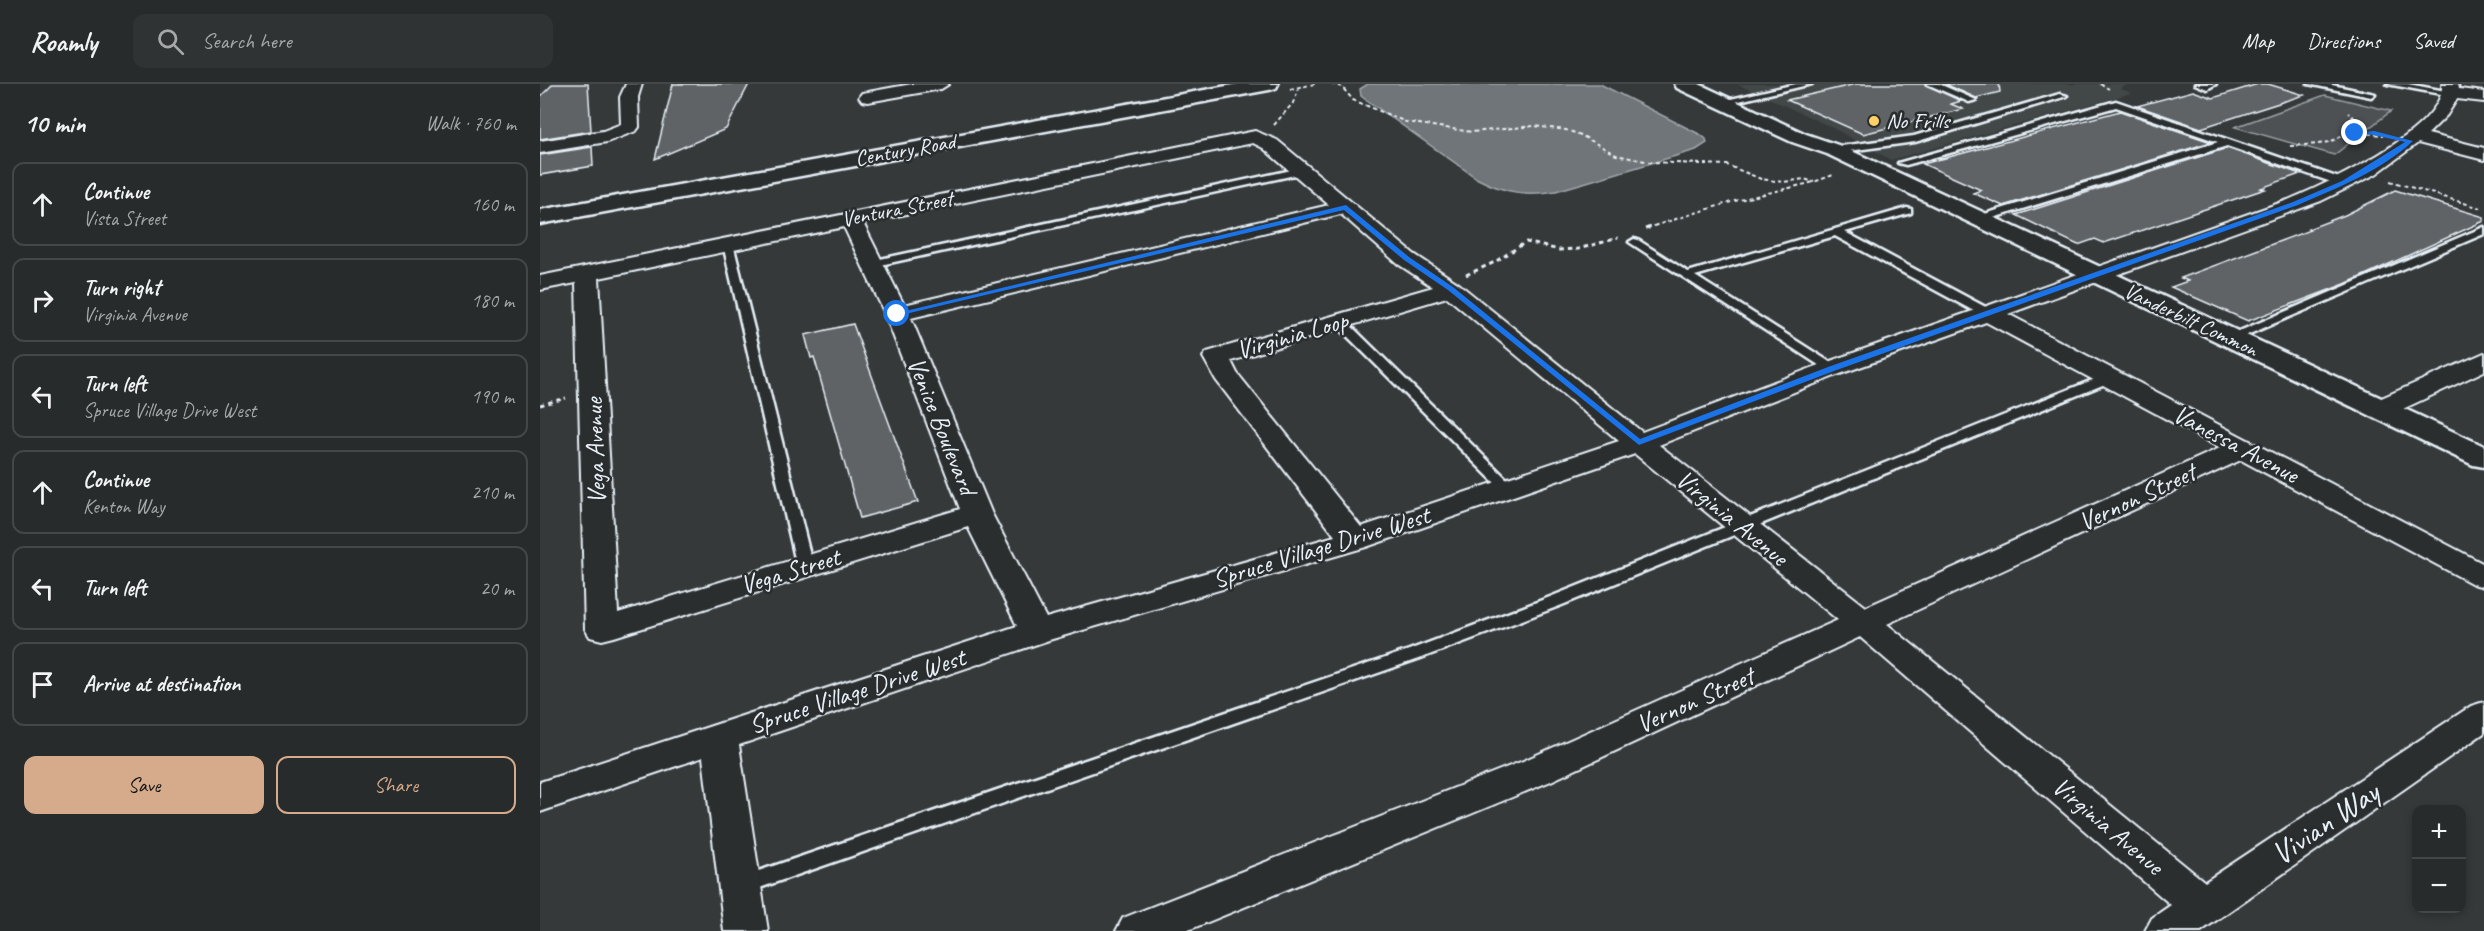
<!DOCTYPE html>
<html lang="en">
<head>
<meta charset="utf-8">
<style>
	:root { --surface:#282b2c; --page:#303334; --text:#f1f3f6; --muted:#a5a7a9; --line:#444748; --accent:#d6ab8b }
	body { margin:0; font-family:Caveat,sans-serif; background:var(--page); color:var(--text) }
	.controls { position:absolute; right:18px; bottom:18px; display:grid; overflow:hidden; border-radius:12px; box-shadow:0 3px 9px #0003 }
	.controls button { width:54px; height:54px; display:grid; place-items:center; padding:0; border:0; border-bottom:2px solid var(--line); background:var(--surface); color:var(--text); font:30px sans-serif }
	.stop { position:absolute; width:18px; height:18px; margin:-14px; border:4px solid #1a73e8; border-radius:50%; background:#fff }
	.stop.end { background:#1a73e8; border-color:#fff; box-shadow:0 2px 6px #0008 }
	.list { margin:0; padding:0; list-style:none }
	h2 { display:flex; justify-content:space-between; align-items:center; height:78px; margin:0; padding:0 24px; font-size:26px }
	h2 small { font-size:20px; font-weight:400; color:var(--muted) }
	.list li { display:grid; grid-template-columns:39px 1fr auto; gap:18px; align-items:center; box-sizing:border-box; height:84px; margin:0 12px 12px; padding:0 12px; border:2px solid var(--line); border-radius:12px }
	.list b { display:block; font-size:22px; white-space:nowrap }
	.list p { margin:0; font-size:20px; white-space:nowrap; color:var(--muted) }
	.list em { font-size:20px; font-style:normal; color:var(--muted) }
	.actions { display:flex; gap:12px; padding:18px 24px }
	.actions a { flex:1; padding:14px 0; border:2px solid var(--accent); border-radius:12px; text-align:center; font-size:21px; color:var(--accent) }
	.actions .main { background:var(--accent); color:#111 }
	.icon { flex:none; width:33px; height:33px; fill:none; stroke:currentColor; stroke-width:2; stroke-linecap:round; stroke-linejoin:round }
	.map { position:relative; flex:none; width:1944px; height:847px; overflow:hidden }
	header { display:flex; align-items:center; gap:36px; box-sizing:border-box; height:84px; padding:0 30px; background:var(--surface); border-bottom:2px solid var(--line) }
	header strong { font-size:28px }
	nav { display:flex; gap:33px; margin-inline-start:auto; font-size:21px }
	.search { width:420px; height:54px; background:var(--page); display:flex; align-items:center; gap:15px; box-sizing:border-box; padding:0 21px; border-radius:12px; color:var(--muted); font-size:22px }
	main { display:flex }
	aside { flex:1; background:var(--surface) }
	.map>svg:first-child { display:block }
	.built { fill:#424647 }
	.green { fill:#4d5152; stroke:#9aa1a5; stroke-width:1.5 }
	.water { fill:#707579; stroke:#a0a7ac; stroke-width:1.5 }
	.building { fill:#5f6365; stroke:#e8f1f8; stroke-width:1.5 }
	.lines { fill:none; stroke-linecap:round; stroke-linejoin:round }
	.service-casing { stroke:#e8f1f8; stroke-width:5 }
	.minor-casing { stroke:#e8f1f8; stroke-width:4 }
	.tertiary-casing { stroke:#e8f1f8; stroke-width:5 }
	.secondary-casing { stroke:#e8f1f8; stroke-width:5 }
	.path-far1 { stroke:#e8f1f8; stroke-width:2; stroke-dasharray:4 3; stroke-linecap:butt }
	.path { stroke:#e8f1f8; stroke-width:3; stroke-dasharray:4.5 4; stroke-linecap:butt }
	.service { fill:#2a2d2e; fill-rule:evenodd }
	.minor { fill:#2a2d2e; fill-rule:evenodd }
	.tertiary { fill:#2a2d2e; fill-rule:evenodd }
	.secondary { fill:#2a2d2e; fill-rule:evenodd }
	.route { fill:#1a73e8 }
	.poi-dot { fill:#ffd166; stroke:#2a2d2e; stroke-width:2 }
	.labels { text-anchor:middle; dominant-baseline:central; stroke-width:5; stroke-linejoin:round; paint-order:stroke }
	.far-poi-label { font-size:22px; fill:#e8f1f8; stroke:#2a2d2e; text-anchor:start }
	.far-street-label { font-size:22px; fill:#e8f1f8; stroke:#2a2d2e }
	.street-label { font-size:26px; fill:#e8f1f8; stroke:#2a2d2e }
	.near-street-label { font-size:32px; fill:#e8f1f8; stroke:#2a2d2e }
</style>
</head>
<body>
<header>
<strong>Roamly</strong>
<div class="search"><svg class="icon" aria-label="search" viewBox="0 0 24 24"><circle cx="10" cy="10" r="6"/><path d="M15 15l6 6"/></svg>Search here</div>
<nav><a>Map</a><a>Directions</a><a>Saved</a></nav>
</header>
<main>
<aside>
<h2>10 min<small>Walk · 760 m</small></h2>
<ul class="list">
<li><svg class="icon" aria-label="ahead" viewBox="0 0 24 24"><path d="M12 20V5M6 11l6-6 6 6"/></svg><div><b>Continue</b><p>Vista Street</p></div><em>160 m</em></li>
<li><svg class="icon" aria-label="right" viewBox="0 0 24 24"><path d="M7 20v-9h11M14 6l5 5-5 5"/></svg><div><b>Turn right</b><p>Virginia Avenue</p></div><em>180 m</em></li>
<li><svg class="icon" aria-label="left" viewBox="0 0 24 24"><path d="M17 20v-9H6M10 6l-5 5 5 5"/></svg><div><b>Turn left</b><p>Spruce Village Drive West</p></div><em>190 m</em></li>
<li><svg class="icon" aria-label="ahead" viewBox="0 0 24 24"><path d="M12 20V5M6 11l6-6 6 6"/></svg><div><b>Continue</b><p>Kenton Way</p></div><em>210 m</em></li>
<li><svg class="icon" aria-label="left" viewBox="0 0 24 24"><path d="M17 20v-9H6M10 6l-5 5 5 5"/></svg><div><b>Turn left</b></div><em>20 m</em></li>
<li><svg class="icon" aria-label="arrive" viewBox="0 0 24 24"><path d="M6 21V4h12l-3 4 3 4H6"/></svg><div><b>Arrive at destination</b></div></li>
</ul>
<div class="actions"><a class="main">Save</a><a>Share</a></div>
</aside>
<div class="map">
<svg width="1944" height="847" viewBox="0 0 1944 847">
	<rect width="100%" height="100%" fill="#35393a"/>
	<filter id="ink" filterUnits="userSpaceOnUse"><feTurbulence type="fractalNoise" baseFrequency=".0167" numOctaves="2"/><feDisplacementMap in="SourceGraphic" scale="12" xChannelSelector="R" yChannelSelector="G"/><feConvolveMatrix kernelMatrix="1 2 1 2 8 2 1 2 1" color-interpolation-filters="sRGB"/></filter>
	<g filter="url(#ink)">
		<path class="built" d="M1197 0H1587L1581 5 1592 9 1351 76 1291 43Z"/>
		<path class="green" d="M1785 11 1851 27 1794 71 1695 43Z"/>
		<path class="water" d="M828 0H1060L1161 51 1166 55 1167 59 1156 66 1016 107C986 112 965 109 938 95L821 12 820 5Z"/>
		<g class="building">
			<path d="M13 0H48L51 47 0 55V13Z"/>
			<path d="M133 0H209L186 45 115 75Z"/>
			<path d="M1316 0H1385L1421 17 1411 20 1423 25 1323 50 1247 16Z"/>
			<path d="M1405 0H1459L1460 8 1436 14Z"/>
			<path d="M1718 0H1728L1764 11 1661 44 1597 22 1653 7 1673 14Z"/>
			<path d="M1580 27 1671 58 1463 122 1433 109 1441 106 1383 80Z"/>
			<path d="M52 63 53 82 0 91V71Z"/>
			<path d="M1687 64 1760 90 1721 104 1725 105 1564 159 1555 155 1538 161 1476 131Z"/>
			<path d="M1855 106 1944 133V137L1805 200 1708 237 1631 203 1648 197 1641 194 1770 146 1768 145 1805 131Z"/>
			<path d="M313 240 378 418 320 434 274 273 271 274 265 251Z"/>
		</g>
		<g class="lines">
			<g class="service-casing">
				<g id="service">
					<path d="M1256 0H1272L1182 21 1178 18Z"/>
					<path d="M1387 0H1399L1436 16 1429 18Z"/>
					<path d="M1655 0H1676L1667 5Z"/>
					<path d="M1768 0H1787L1835 10 1831 13Z"/>
					<path d="M1847 0H1868L1916 9 1912 12Z"/>
					<path d="M1520 10 1527 12 1375 58 1294 69 1289 66 1294 63 1374 52Z"/>
					<path d="M1576 17 1808 97 1809 99 1800 101 1687 62 1443 137H1435V133L1678 58 1576 23 1366 81 1358 79Z"/>
					<path d="M761 84 766 87 764 89 331 183 325 180 331 177Z"/>
					<path d="M1367 124 1371 125V129L1305 148 1451 226V232H1443L1295 152 1155 192 1296 282 1297 285 1296 288 1291 289 1089 158 1094 155 1098 156 1148 188Z"/>
					<path d="M1944 143V150L1693 257 1689 258 1683 254Z"/>
					<path d="M188 157 193 160 273 483 265 488 257 483 183 160Z"/>
					<path d="M799 233 803 234 973 401 975 404 973 407H963L795 240 793 237Z"/>
					<path d="M1570 289 1575 290 1576 293 1575 296 1022 521 881 574 202 810 195 807 192 801 195 795 869 566 1010 513Z"/>
				</g>
			</g>
			<g class="minor-casing">
				<g id="minor">
					<path d="M86 0H102L98 13 99 43 96 47 67 58 0 69V57L63 47 81 40 80 13Z"/>
					<path d="M372 0H409L401 5 328 18 322 17 319 13 322 9 328 8Z"/>
					<path d="M1902 0H1918L1919 5 1944 8V18L1917 15 1907 31 1888 50 1944 64V76L1878 59 1836 90 1781 117 1468 230 1944 480V503L1933 500 1701 376 1347 540 1665 798 1931 622 1944 618V649L1661 847H1605L1612 834 1631 821 1320 553 1011 697 646 847H576L583 834 983 677 1298 536 1095 370 826 463 509 556 199 661 228 847H184L163 673 0 728V698L477 542 428 443 74 553 62 556 50 553 45 545 36 199 0 206V192L715 47 737 56 874 170 919 200 1102 348 1282 280 1748 116C1784 101 1906 46 1902 0ZM713 59 723 64 789 121 364 221 323 139ZM801 130 858 180 893 203 667 268 663 273 676 296 795 452 506 534 452 430 371 234ZM304 143 345 230 420 425 78 529 59 194ZM907 213 1079 357 821 443 697 289 691 277ZM1446 238 1680 364 1326 523 1119 361 1300 290Z"/>
					<path d="M1944 269V287L1850 331 1840 333 1830 331 1827 325 1830 319Z"/>
				</g>
			</g>
			<g class="tertiary-casing">
				<path id="tertiary" d="M1135 0H1159L1266 50 1301 62 1944 362V383L1933 381 1287 70 1252 58 1137 4Z"/>
			</g>
			<g class="secondary-casing">
				<path id="secondary" d="M698 0H738L736 4 729 6 0 140V126Z"/>
			</g>
			<g class="path-far1">
				<path d="M791 0 802 3 813 16 866 38 932 48 994 42 1026 46 1041 51 1076 71 1110 78 1187 81 1221 95 1243 98 1264 95 1274 98"/>
				<path d="M1560 0 1569 5"/>
				<path d="M750 5 775 0"/>
				<path d="M734 41 753 19 759 4"/>
				<path d="M1807 48 1843 51"/>
				<path d="M1750 62C1780 59 1798 64 1816 35L1808 29"/>
				<path d="M1850 97 1944 125"/>
				<path d="M1107 144 1191 118 1274 98 1293 91"/>
			</g>
			<g class="path">
				<path d="M1105 145 1112 143"/>
				<path d="M926 191 955 178 986 158 1019 166 1038 165 1078 154"/>
				<path d="M0 321 26 314"/>
			</g>
			<use href="#service" class="service"/>
			<use href="#minor" class="minor"/>
			<use href="#tertiary" class="tertiary"/>
			<use href="#secondary" class="secondary"/>
		</g>
	</g>
	<path class="route" d="M1834 47 1873 57C1841 87 1797 104 1758 121L1294 287 1099 361 908 206 864 176 804 126 357 232 353 230 806 121 869 173 913 203 1100 355 1288 283 1753 118 1802 97 1865 58 1834 51 1812 49Z"/>
	<circle class="poi-dot" cx="1334" cy="37" r="6"/>
	<g class="labels">
		<g class="far-poi-label">
			<text x="1346" y="37">No Frills</text>
		</g>
		<g class="far-street-label">
			<text transform="translate(365 66) rotate(-10)">Century Road</text>
			<text transform="translate(357 125) rotate(-11)">Ventura Street</text>
			<text transform="translate(1651 236) rotate(25)">Vanderbilt Common</text>
		</g>
		<g class="street-label">
			<text transform="translate(752 251) rotate(-16)">Virginia Loop</text>
			<text transform="translate(402 342) rotate(68)">Venice Boulevard</text>
			<text transform="translate(1696 360) rotate(28)">Vanessa Avenue</text>
			<text transform="translate(55 367) rotate(-92)">Vega Avenue</text>
			<text transform="translate(1597 413) rotate(-25)">Vernon Street</text>
			<text transform="translate(1192 434) rotate(39)">Virginia Avenue</text>
			<text transform="translate(781 463) rotate(-17)">Spruce Village Drive West</text>
			<text transform="translate(250 487) rotate(-17)">Vega Street</text>
			<text transform="translate(317 607) rotate(-18)">Spruce Village Drive West</text>
			<text transform="translate(1155 616) rotate(-24)">Vernon Street</text>
			<text transform="translate(1568 742) rotate(40)">Virginia Avenue</text>
		</g>
		<g class="near-street-label">
			<text transform="translate(1785 739) rotate(-34)">Vivian Way</text>
		</g>
	</g>
</svg>
<div class="controls">
<button>+</button>
<button>−</button>
</div>
<div class="stop" style="left:357px;top:230px"></div>
<div class="stop end" style="left:1815px;top:49px"></div>
</div>
</main>
</body>
</html>
